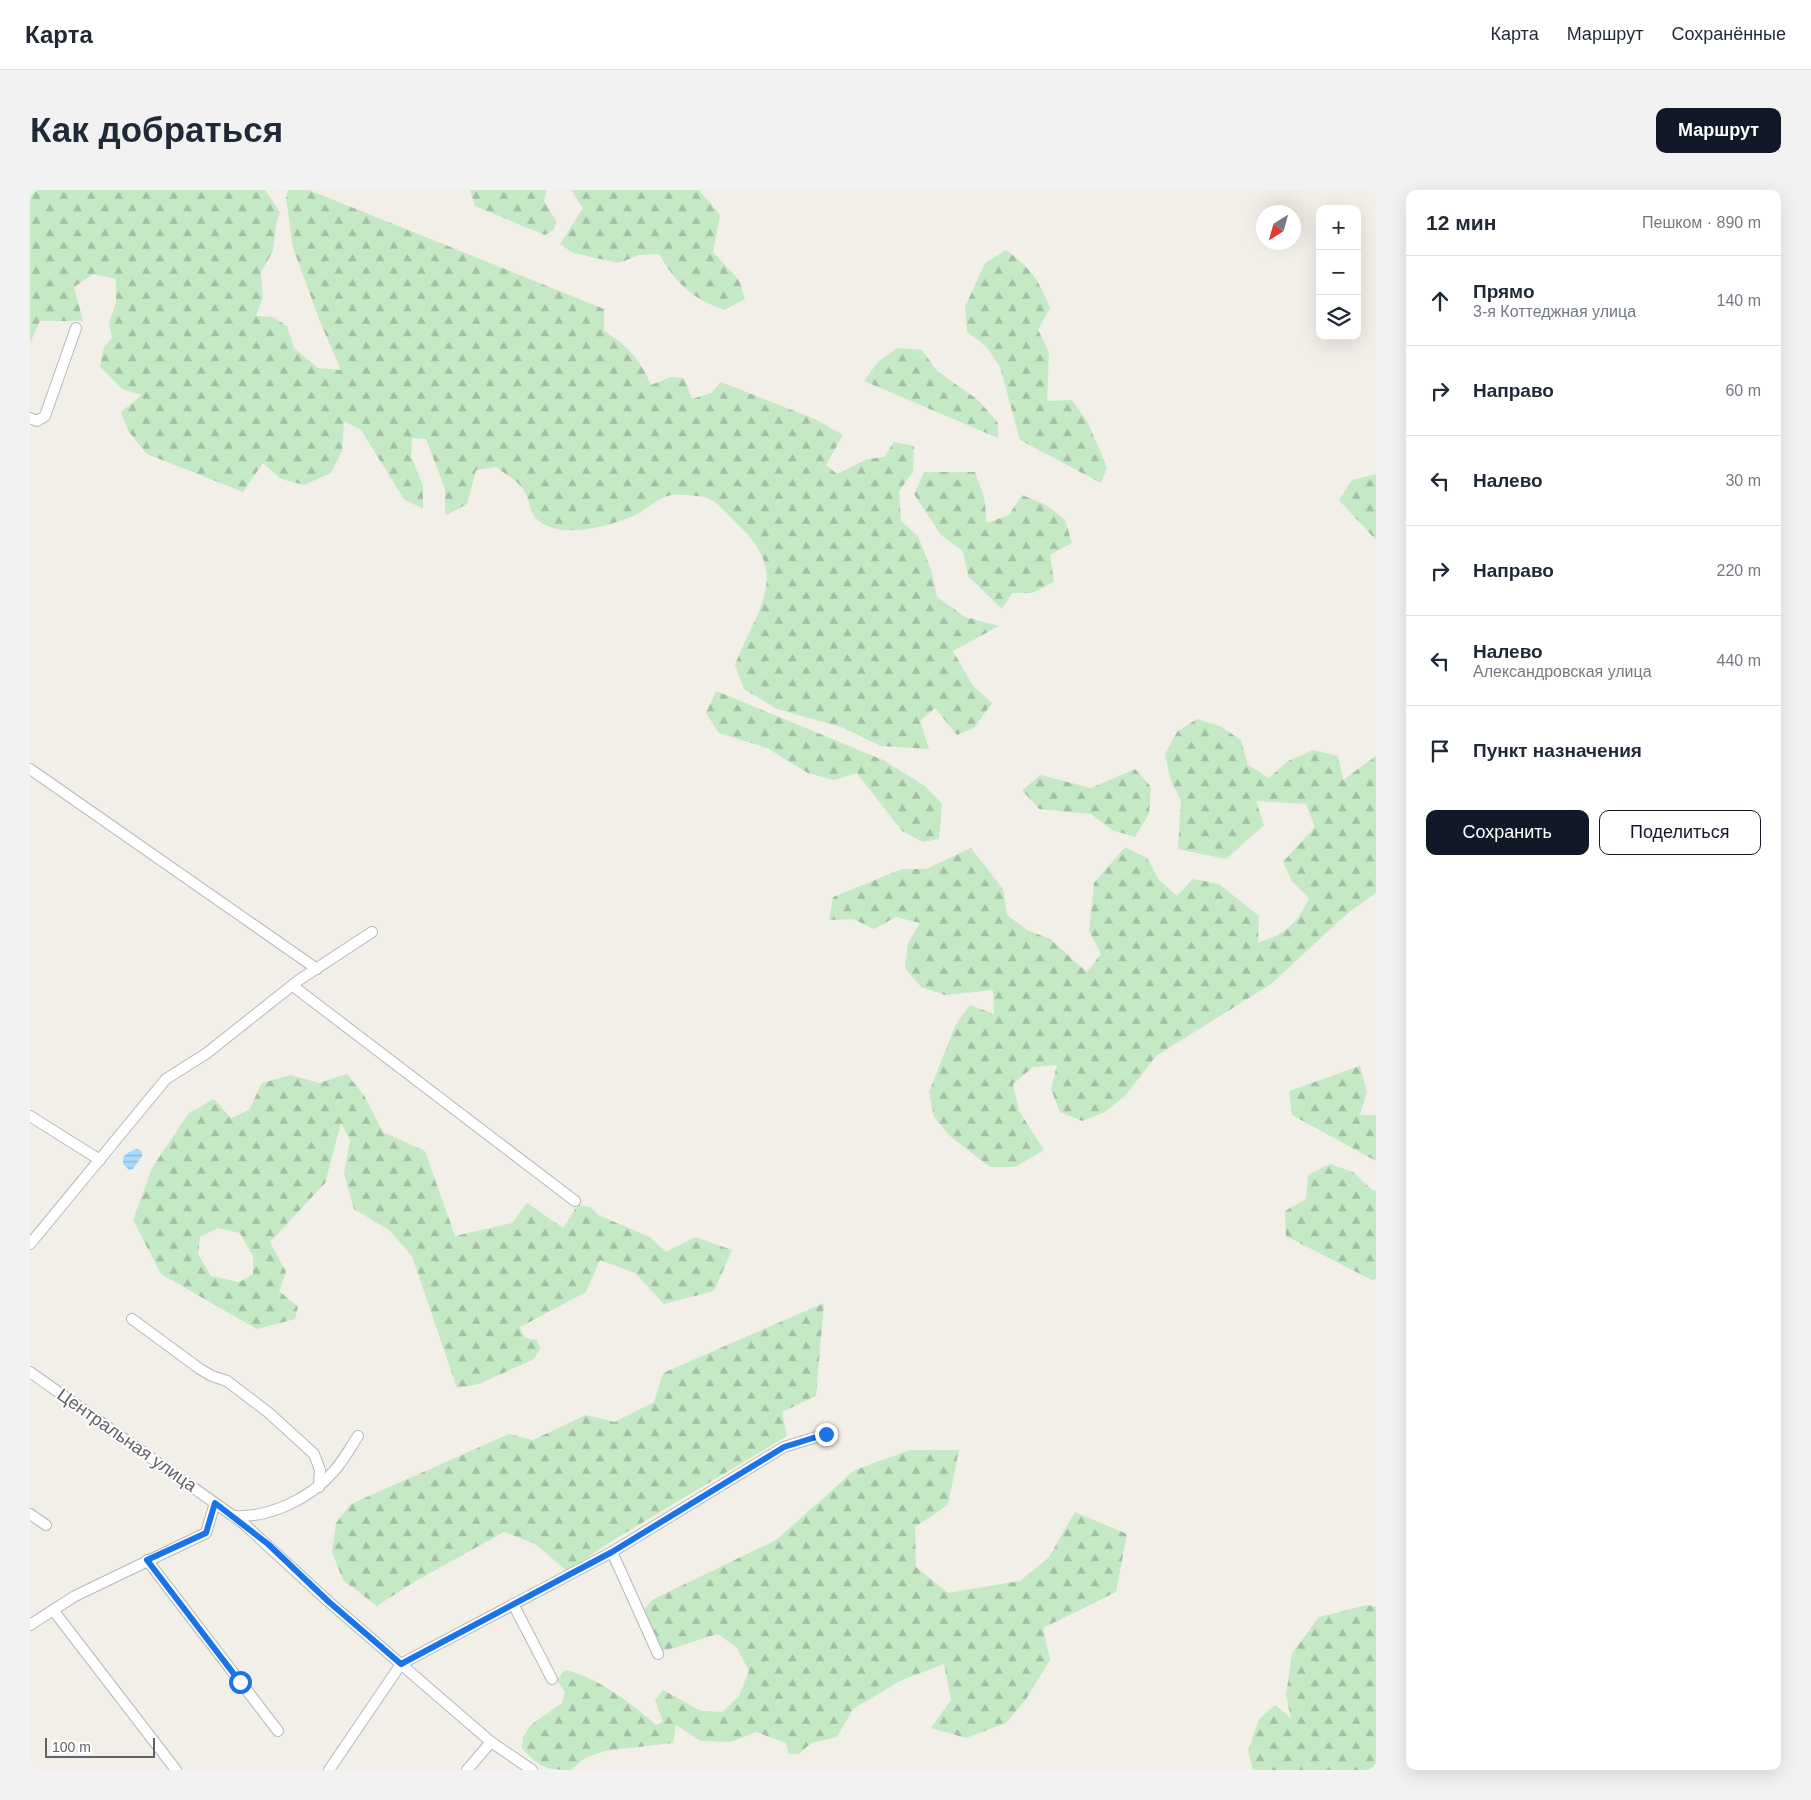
<!DOCTYPE html>
<html lang="ru">
<head>
<meta charset="utf-8">
<style>
	:root { --surface:#fff; --page:#f2f2f3; --text:#1f2937; --muted:#747a83; --line:#e0e1e3; --accent:#111827 }
	body { margin:0; font-family:Helvetica,sans-serif; background:var(--page); color:var(--text) }
	.controls { position:absolute; right:15px; top:15px; display:grid; overflow:hidden; border-radius:10px; box-shadow:0 5px 20px #0002 }
	.controls button { width:45px; height:45px; display:grid; place-items:center; padding:0; border:0; border-bottom:1px solid var(--line); background:var(--surface); color:var(--text); font:25px sans-serif }
	.compass { position:absolute; left:1226px; top:15px; width:45px; height:45px; border-radius:50%; background:var(--surface); box-shadow:0 5px 20px #0002; rotate:217deg }
	.scale { position:absolute; left:15px; bottom:12px; width:110px; box-sizing:border-box; padding-left:5px; border:2px solid #5f6368; border-top:0; font-size:14px; line-height:18px; white-space:nowrap; color:#5f6368; -webkit-text-stroke:4px #fff; paint-order:stroke }
	.stop { position:absolute; width:15px; height:15px; margin:-11px; border:4px solid #1a73e8; border-radius:50%; background:#fff }
	.stop.end { background:#1a73e8; border-color:#fff; box-shadow:0 1px 5px #0008 }
	.list { margin:0; padding:0; list-style:none }
	h2 { display:flex; justify-content:space-between; align-items:center; height:65px; margin:0; padding:0 20px; font-size:21px }
	h2 small { font-size:16px; font-weight:400; color:var(--muted) }
	.list li { display:grid; grid-template-columns:32px 1fr auto; gap:15px; align-items:center; box-sizing:border-box; height:90px; padding:0 20px; border-top:1px solid var(--line) }
	.list b { display:block; font-size:19px; white-space:nowrap }
	.list p { margin:0; font-size:16px; white-space:nowrap; color:var(--muted) }
	.list em { font-size:16px; font-style:normal; color:var(--muted) }
	.actions { display:flex; gap:10px; padding:15px 20px }
	.actions a { flex:1; padding:11px 0; border:1px solid var(--accent); border-radius:10px; text-align:center; font-size:18px; color:var(--accent) }
	.actions .main { background:var(--accent); color:#fff }
	.icon { flex:none; width:28px; height:28px; fill:none; stroke:currentColor; stroke-width:2; stroke-linecap:round; stroke-linejoin:round }
	.map { position:relative; flex:none; width:1346px; height:1580px; overflow:hidden; border-radius:10px }
	header { display:flex; align-items:center; gap:30px; box-sizing:border-box; height:70px; padding:0 25px; background:var(--surface); border-bottom:1px solid var(--line) }
	header strong { font-size:24px }
	nav { display:flex; gap:28px; margin-inline-start:auto; font-size:18px }
	.intro { display:flex; align-items:center; justify-content:space-between; box-sizing:border-box; height:120px; padding:0 30px }
	h1 { margin:0; font-size:35px }
	.button { padding:12px 22px; border-radius:10px; background:var(--accent); color:#fff; font-size:18px; font-weight:700 }
	main { display:flex; gap:30px; padding:0 30px }
	aside { flex:1; background:var(--surface); border-radius:10px; box-shadow:0 5px 20px #0002 }
	.map>svg:first-child { display:block }
	.forest { fill:url(#forest-firs); fill-rule:evenodd }
	.water { fill:url(#water-rules) }
	.lines { fill:none; stroke-linecap:round; stroke-linejoin:round }
	.minor-casing { stroke:#b5b8bc; stroke-width:12 }
	.minor { stroke:#fff; stroke-width:10 }
	.route { stroke:#1a73e8; stroke-width:6 }
	.labels { text-anchor:middle; dominant-baseline:central; stroke-width:4; stroke-linejoin:round; paint-order:stroke }
	.street-label { font-size:18px; fill:#5f6368; stroke:#fff }
</style>
</head>
<body>
<header>
<strong>Карта</strong>
<nav><a>Карта</a><a>Маршрут</a><a>Сохранённые</a></nav>
</header>
<div class="intro"><h1>Как добраться</h1><a class="button">Маршрут</a></div>
<main>
<div class="map">
<svg width="1346" height="1580" viewBox="0 0 1346 1580">
	<defs>
		<pattern id="forest-firs" width="22" height="20" patternUnits="userSpaceOnUse" patternTransform="scale(1.25)"><rect width="22" height="20" fill="#c5e8c5"/><path d="M5 1l3.5 6h-7zM16 11l3.5 6h-7z" fill="#a3c0a4"/></pattern>
		<pattern id="water-rules" width="6" height="5" patternUnits="userSpaceOnUse" patternTransform="scale(1.25)"><rect width="6" height="5" fill="#aadaff"/><path d="M0 2.5h6" fill="none" stroke="#8eb4d2"/></pattern>
	</defs>
	<rect width="100%" height="100%" fill="#f1efe8"/>
	<g class="forest">
		<path d="M0 0H235L250 22 246 34 243 61 231 82 233 107 226 126 243 127 257 136 264 158 288 178 311 180 291 134 263 58 256 8 258 0H279L574 119V141C598 156 610 169 621 195L641 187 654 188 662 209 681 203 691 192 787 230 813 245 796 275 807 284 837 269 854 267 864 252 884 256 883 282 869 301 871 331 888 346 901 380 907 407 935 427 969 436 923 461 943 496 962 513 944 538 927 545 905 518 890 531 899 559 851 556 811 537 747 519 714 499 705 475C725 421 763 386 709 336 700 328 689 313 678 308 675 306 645 304 641 305 627 308 614 322 601 327 581 335 541 346 520 337 495 327 503 313 493 299 488 291 474 283 466 277L446 280 437 314 415 326V299L396 249 382 248 381 266 393 296V319L374 309 331 240 314 231 312 261 301 283 274 295 251 289 233 273 213 302 117 264 99 242 91 222 112 205 92 199 70 177 74 157 82 148 79 132 86 113V89L63 84 44 97 53 131H10L0 153Z"/>
		<path d="M440 0H517L514 11 526 31 524 40 515 45 445 16Z"/>
		<path d="M541 0H669L690 25 683 62 709 90 715 109 694 120C660 107 647 94 629 64L609 65 589 73 543 63 530 54 553 18Z"/>
		<path d="M976 60C1001 78 1009 90 1020 118L1008 140 1019 162 1017 211 1042 210 1057 231 1077 277 1071 293 990 250 970 177 956 156 937 142 935 117 955 73Z"/>
		<path d="M867 158 892 160 907 181 948 210 968 233V248L834 191 848 172Z"/>
		<path d="M894 282H945L954 307 957 333 979 325 992 305 1016 315 1035 330 1042 353 1020 365 1024 392 1002 403H982L972 419 938 386 933 361 911 345 884 304Z"/>
		<path d="M1346 284V350L1309 310 1322 290Z"/>
		<path d="M686 501 853 570 895 596 912 614 909 649 893 652 872 641 827 583 804 590 778 583 737 558 689 543 676 523Z"/>
		<path d="M1167 529 1190 536 1211 550 1218 575 1239 588 1258 571 1283 560 1308 566 1313 590 1346 566V703L1319 722 1241 794 1126 866 1095 906 1075 922 1052 931 1030 922 1021 899 1027 875 1003 877 983 894 989 921 1014 960 985 977H960L920 946 904 927 899 902 926 834 940 815 964 824 963 800 915 805 891 797 875 778 878 753 890 733 866 727 844 739 823 729 799 730 803 707 872 679H896L941 658 973 699 977 725 997 740 1020 749 1057 782 1071 764 1059 741 1064 693 1095 657 1117 668 1129 690 1147 706 1163 689 1189 694 1229 726 1228 753C1257 743 1266 735 1279 708L1262 691 1253 672 1285 637 1276 614 1226 611 1234 635 1196 669 1148 659 1151 611 1140 588 1135 564 1147 542Z"/>
		<path d="M1105 579 1121 597 1119 624 1105 647 1082 640 1061 624 1009 619 992 600 1011 585 1061 598Z"/>
		<path d="M1330 876 1337 902 1330 925H1346V971L1262 925 1259 901Z"/>
		<path d="M317 884 335 907 353 942 395 961 425 1046 482 1033 497 1013 533 1038 548 1015 561 1017 568 1025 620 1047 636 1062 665 1047 702 1060 684 1101 634 1114 605 1083 570 1070 556 1102 490 1137 495 1148 507 1150 510 1159 504 1169 449 1194 427 1198 382 1066 359 1040 324 1019 314 984 320 950 311 933 295 993 240 1052 256 1082 249 1101 268 1117 265 1129 227 1139 131 1084 103 1030 122 978 159 923 184 909 201 928 219 920 232 893 261 885 289 893ZM188 1038 210 1043 223 1066V1084L209 1092 181 1086 168 1064 170 1047Z"/>
		<path d="M1300 974 1323 982 1341 999 1346 1001V1089L1342 1090 1256 1046 1255 1021 1276 1009 1278 985Z"/>
		<path d="M794 1113 786 1206 752 1222 757 1246 585 1349 537 1381 505 1354 474 1342 384 1392 347 1416 313 1390 302 1362 306 1333 321 1314 479 1244 503 1250 556 1225 585 1232 624 1212 633 1183Z"/>
		<path d="M880 1260H929L918 1315 885 1337 886 1377 918 1403 990 1391 1019 1367 1045 1322 1097 1344 1086 1402 1013 1438 1020 1470 996 1509 976 1533 936 1548 901 1538 921 1510 914 1474 872 1490 823 1519 807 1547 781 1553 769 1564H759L756 1553 726 1542 701 1552 671 1551 646 1535 643 1553 574 1561 555 1568 541 1580C515 1580 509 1577 492 1558L493 1547 501 1535 532 1513 535 1502 527 1490 535 1480C564 1485 604 1515 626 1535L633 1532 625 1510 633 1500 671 1521 693 1522 709 1506 719 1481 707 1458 688 1444C668 1449 650 1458 630 1461L613 1421 622 1410 746 1350 825 1280Z"/>
		<path d="M1337 1415 1346 1417V1580H1223L1218 1561 1229 1529 1245 1515 1261 1528 1256 1505 1262 1463 1289 1427Z"/>
	</g>
	<path class="water" d="M107 959 112 961V966L103 979 99 980 93 974V967L99 962Z"/>
	<g class="lines">
		<g class="minor-casing">
			<g id="minor">
				<path d="M0 228 7 231 15 226 46 138"/>
				<path d="M0 579 287 779"/>
				<path d="M263 796 545 1011"/>
				<path d="M0 926 70 970"/>
				<path d="M0 1054 136 889 177 863 269 790 342 742"/>
				<path d="M102 1129 170 1179 182 1186 197 1191 239 1223 284 1264 290 1280 289 1297"/>
				<path d="M0 1182 213 1333 299 1412 461 1552 502 1580"/>
				<path d="M0 1324 16 1335"/>
				<path d="M204 1326C240 1328 281 1308 304 1281 313 1271 320 1258 328 1246"/>
				<path d="M582 1362 628 1464"/>
				<path d="M117 1370 248 1541"/>
				<path d="M483 1414 522 1489"/>
				<path d="M23 1420 146 1580"/>
				<path d="M0 1435 45 1406 176 1343 185 1313"/>
				<path d="M299 1580 371 1474 582 1362 754 1257 796 1244"/>
				<path d="M437 1580 461 1552"/>
			</g>
		</g>
		<use href="#minor" class="minor"/>
	</g>
	<g class="lines">
		<path class="route" d="M210 1492 117 1370 176 1343 185 1313 238 1354 299 1412 371 1474 582 1362 754 1257 796 1244"/>
	</g>
	<g class="labels">
		<g class="street-label">
			<text transform="translate(97 1250) rotate(35)">Центральная улица</text>
		</g>
	</g>
</svg>
<div class="controls">
<button>+</button>
<button>−</button>
<button><svg class="icon" aria-label="layers" viewBox="0 0 24 24"><path d="M12 4l9 5-9 5-9-5zM3 14l9 5 9-5"/></svg></button>
</div>
<svg class="compass" viewBox="-18 -18 36 36"><path d="M0-13l5 13h-10z" fill="#e53935"/><path d="M0 13l5-13h-10z" fill="#747a83"/></svg>
<div class="scale">100 m</div>
<div class="stop" style="left:210px;top:1492px"></div>
<div class="stop end" style="left:796px;top:1244px"></div>
</div>
<aside>
<h2>12 мин<small>Пешком · 890 m</small></h2>
<ul class="list">
<li><svg class="icon" aria-label="ahead" viewBox="0 0 24 24"><path d="M12 20V5M6 11l6-6 6 6"/></svg><div><b>Прямо</b><p>3-я Коттеджная улица</p></div><em>140 m</em></li>
<li><svg class="icon" aria-label="right" viewBox="0 0 24 24"><path d="M7 20v-9h11M14 6l5 5-5 5"/></svg><div><b>Направо</b></div><em>60 m</em></li>
<li><svg class="icon" aria-label="left" viewBox="0 0 24 24"><path d="M17 20v-9H6M10 6l-5 5 5 5"/></svg><div><b>Налево</b></div><em>30 m</em></li>
<li><svg class="icon" aria-label="right" viewBox="0 0 24 24"><path d="M7 20v-9h11M14 6l5 5-5 5"/></svg><div><b>Направо</b></div><em>220 m</em></li>
<li><svg class="icon" aria-label="left" viewBox="0 0 24 24"><path d="M17 20v-9H6M10 6l-5 5 5 5"/></svg><div><b>Налево</b><p>Александровская улица</p></div><em>440 m</em></li>
<li><svg class="icon" aria-label="arrive" viewBox="0 0 24 24"><path d="M6 21V4h12l-3 4 3 4H6"/></svg><div><b>Пункт назначения</b></div></li>
</ul>
<div class="actions"><a class="main">Сохранить</a><a>Поделиться</a></div>
</aside>
</main>
</body>
</html>
